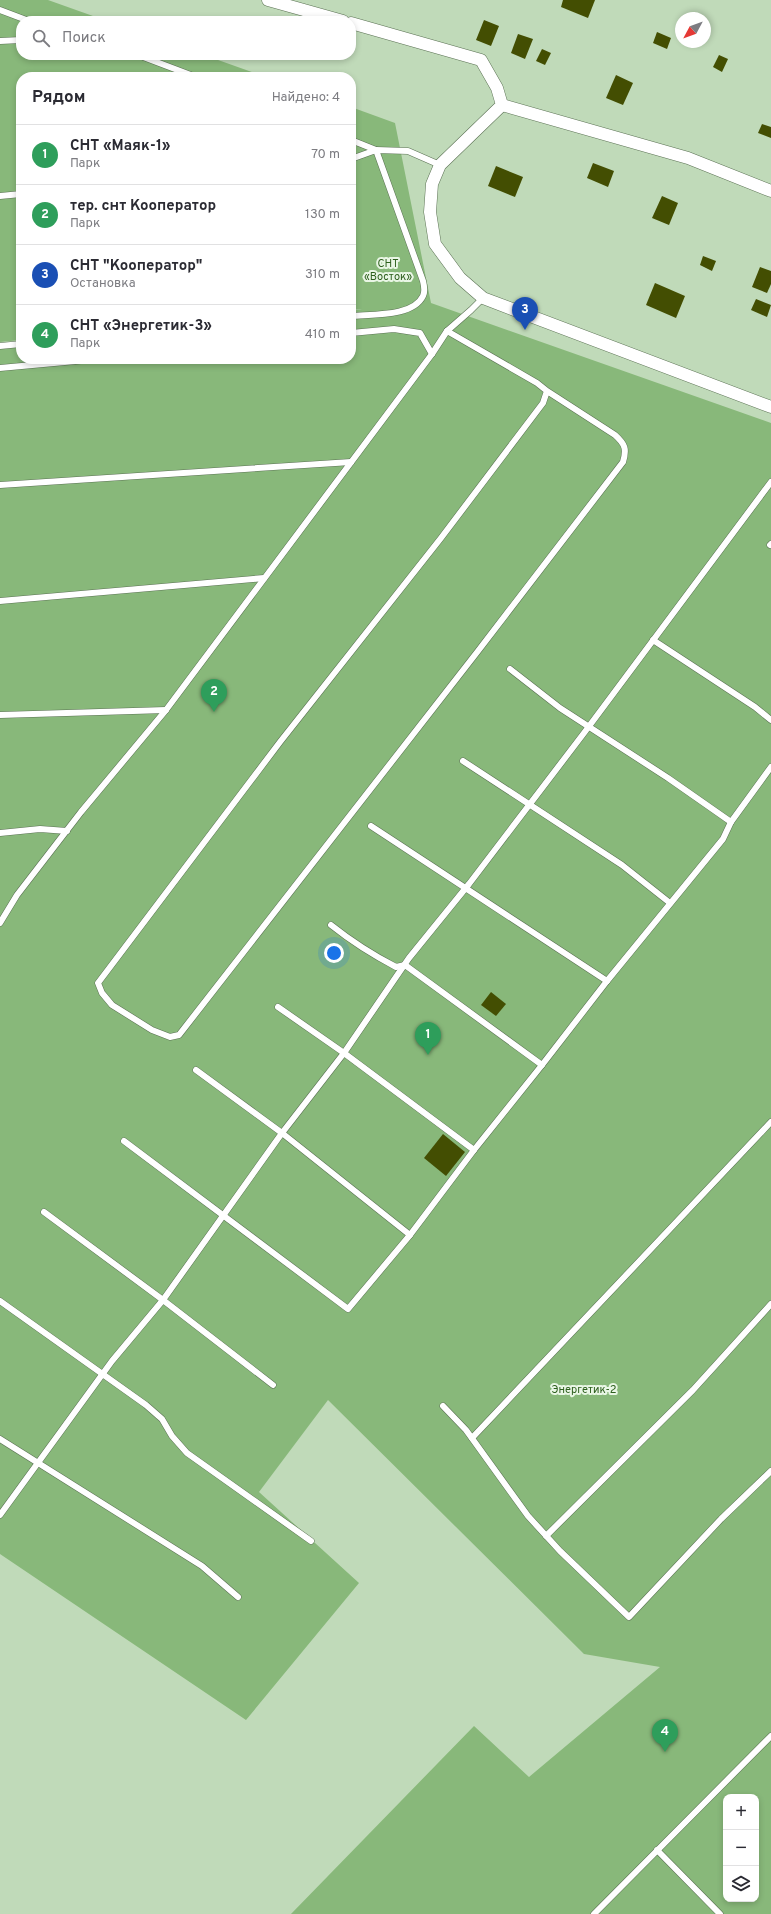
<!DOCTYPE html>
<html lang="ru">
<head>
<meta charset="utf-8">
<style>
	:root { --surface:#fff; --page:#f2f2f3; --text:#2b2b33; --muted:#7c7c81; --line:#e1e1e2; --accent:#8d36a3 }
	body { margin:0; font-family:Overpass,sans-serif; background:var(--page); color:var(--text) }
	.controls { position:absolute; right:12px; bottom:12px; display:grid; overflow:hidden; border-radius:8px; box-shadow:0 2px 6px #0003 }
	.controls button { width:36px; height:36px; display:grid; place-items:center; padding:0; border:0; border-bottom:1px solid var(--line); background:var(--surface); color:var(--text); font:20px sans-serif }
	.compass { position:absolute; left:675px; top:12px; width:36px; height:36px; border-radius:50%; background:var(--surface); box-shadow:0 2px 6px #0003; rotate:229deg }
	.you { position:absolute; left:334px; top:953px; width:14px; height:14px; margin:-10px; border:3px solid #fff; border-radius:50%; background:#1a73e8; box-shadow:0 0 0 6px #1a73e833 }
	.badge { display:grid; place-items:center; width:26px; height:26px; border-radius:50%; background:var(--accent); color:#fff; font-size:13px; font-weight:700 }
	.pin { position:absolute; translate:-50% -33px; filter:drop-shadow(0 1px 2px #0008) }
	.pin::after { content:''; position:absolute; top:21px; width:14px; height:12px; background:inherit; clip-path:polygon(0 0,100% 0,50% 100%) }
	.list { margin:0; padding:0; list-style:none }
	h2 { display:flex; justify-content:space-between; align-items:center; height:52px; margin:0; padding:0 16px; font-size:17px }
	h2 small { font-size:13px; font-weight:400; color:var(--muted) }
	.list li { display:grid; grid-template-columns:26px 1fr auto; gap:12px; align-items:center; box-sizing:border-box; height:60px; padding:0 16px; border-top:1px solid var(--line) }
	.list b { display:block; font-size:15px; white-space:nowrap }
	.list p { margin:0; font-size:13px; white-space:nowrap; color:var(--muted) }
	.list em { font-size:13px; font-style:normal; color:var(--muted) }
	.icon { flex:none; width:22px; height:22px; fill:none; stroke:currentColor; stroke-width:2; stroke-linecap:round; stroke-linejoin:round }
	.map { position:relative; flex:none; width:771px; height:1914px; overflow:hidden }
	.search { position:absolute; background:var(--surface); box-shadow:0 2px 6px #0003; left:16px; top:16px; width:340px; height:44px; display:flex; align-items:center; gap:10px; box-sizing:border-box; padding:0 14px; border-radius:16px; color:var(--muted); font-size:15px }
	.panel { position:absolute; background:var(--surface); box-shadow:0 2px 6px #0003; left:16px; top:72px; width:340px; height:292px; border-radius:16px }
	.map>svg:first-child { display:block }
	.green { fill:#88b87a; fill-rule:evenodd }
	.building { fill:#434e02 }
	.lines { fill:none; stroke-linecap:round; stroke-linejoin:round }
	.lane-casing { stroke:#5b7254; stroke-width:7 }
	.street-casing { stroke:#5b7254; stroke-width:13 }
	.lane { stroke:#fff; stroke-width:6 }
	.street { stroke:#fff; stroke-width:12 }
	.labels { text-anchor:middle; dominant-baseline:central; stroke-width:4; stroke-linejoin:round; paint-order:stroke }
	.park-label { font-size:11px; fill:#2e601e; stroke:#e9f6e5 }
</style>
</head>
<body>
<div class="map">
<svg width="771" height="1914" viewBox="0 0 771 1914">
	<rect width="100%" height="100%" fill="#c0dab9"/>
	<g class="green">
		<path d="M0 0H48L107 21H21V55H204L266 77H21V340L0 342Z"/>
		<path d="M351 107 395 123 431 303 771 423V1914H291L474 1726 529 1777 660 1667 584 1654 328 1400 259 1492 359 1583 246 1720 0 1554V346L21 344V359H351V311L362 309 351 310ZM726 1797H756V1899H726Z"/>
	</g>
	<g class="building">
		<path d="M563 0H595L588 18 561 7Z"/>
		<path d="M484 20 499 26 491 46 476 40Z"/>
		<path d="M657 32 671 38 667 49 653 43Z"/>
		<path d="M518 34 533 39 525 59 511 53Z"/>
		<path d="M542 49 551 53 545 65 536 61Z"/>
		<path d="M719 55 728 59 722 72 713 67Z"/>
		<path d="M616 75 633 83 623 105 606 98Z"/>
		<path d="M762 124 771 127V138L758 133Z"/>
		<path d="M593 163 614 171 608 187 587 178Z"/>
		<path d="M496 166 523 177 515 197 488 186Z"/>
		<path d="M662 196 678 203 669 225 652 218Z"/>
		<path d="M703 256 716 261 712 271 700 265Z"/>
		<path d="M760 267 771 271V284L767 293 752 287Z"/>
		<path d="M655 283 685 296 676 318 646 305Z"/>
		<path d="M756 299 771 305 767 317 751 310Z"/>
		<path d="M491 992 506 1004 496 1016 481 1005Z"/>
		<path d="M443 1134 465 1152 446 1176 424 1158Z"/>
	</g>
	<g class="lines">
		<g class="lane-casing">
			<g id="lane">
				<path d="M0 10 29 21"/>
				<path d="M0 41 21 40"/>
				<path d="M138 55 196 77"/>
				<path d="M351 140 376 150 423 281C424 285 425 292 423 296 413 317 372 314 351 316"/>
				<path d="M351 159 376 150 408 151 440 165"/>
				<path d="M0 196 21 194"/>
				<path d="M447 331 537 383 547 391 543 403 441 538 280 742 98 983 102 993 112 1005 152 1030 170 1037 179 1035 478 651 623 462C627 449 625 444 615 435L547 391"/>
				<path d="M351 333 394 329 420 333 432 354"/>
				<path d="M0 346 21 344"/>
				<path d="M0 368 97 359"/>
				<path d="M0 485 351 462"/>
				<path d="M770 545 771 544"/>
				<path d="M0 601 264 578"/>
				<path d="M653 640 755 707 771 720"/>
				<path d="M510 669 560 708 668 778 731 822"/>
				<path d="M0 715 166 710"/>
				<path d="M463 761 622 865 670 903"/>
				<path d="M371 826 607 981"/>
				<path d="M0 833 40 829 67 831"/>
				<path d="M0 923 17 895 81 812 166 710 432 354 447 331 471 310 483 298"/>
				<path d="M331 925C351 941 373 955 396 967L405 965 542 1065"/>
				<path d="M278 1007 344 1053 474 1150"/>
				<path d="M196 1070 282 1133 410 1235"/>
				<path d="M124 1141 348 1309 410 1235 474 1150 542 1065 607 981 723 839 731 822 771 767"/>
				<path d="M44 1212 163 1300 273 1385"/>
				<path d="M0 1301 146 1405 162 1419 172 1436 187 1453 311 1541"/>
				<path d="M443 1406 466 1430 528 1516 560 1551 629 1617 721 1519 771 1471"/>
				<path d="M472 1438 771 1122"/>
				<path d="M0 1439 202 1566 238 1597"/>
				<path d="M0 1515 112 1361 163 1300 282 1133 344 1053 409 958 469 884 584 733 771 482"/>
				<path d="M546 1536 693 1390 771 1304"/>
				<path d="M657 1850 720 1914"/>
				<path d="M594 1914 771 1736"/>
			</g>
		</g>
		<g class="street-casing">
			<g id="street">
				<path d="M268 0 343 21"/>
				<path d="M351 23 481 60 497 88 502 105 440 165 432 184 430 212 435 244 460 278 483 298 771 407"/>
				<path d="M502 105 688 158 771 191"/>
			</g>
		</g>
		<use href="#lane" class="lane"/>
		<use href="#street" class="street"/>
	</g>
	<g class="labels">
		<g class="park-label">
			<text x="388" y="264">СНТ<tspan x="388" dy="13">«Восток»</tspan></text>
			<text x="584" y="1390">Энергетик-2</text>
		</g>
	</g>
</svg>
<div class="controls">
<button>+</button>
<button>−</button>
<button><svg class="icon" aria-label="layers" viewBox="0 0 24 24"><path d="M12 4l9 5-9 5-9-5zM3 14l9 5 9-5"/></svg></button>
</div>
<svg class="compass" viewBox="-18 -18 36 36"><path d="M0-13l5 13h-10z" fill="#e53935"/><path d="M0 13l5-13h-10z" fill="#7c7c81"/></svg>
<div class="you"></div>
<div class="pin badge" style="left:428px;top:1055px;background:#2e9e5b">1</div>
<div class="pin badge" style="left:214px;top:712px;background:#2e9e5b">2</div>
<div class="pin badge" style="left:525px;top:330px;background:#1a4fb4">3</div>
<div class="pin badge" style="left:665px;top:1752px;background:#2e9e5b">4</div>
<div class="search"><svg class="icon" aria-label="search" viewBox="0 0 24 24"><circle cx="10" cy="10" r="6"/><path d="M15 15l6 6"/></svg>Поиск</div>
<section class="panel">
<h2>Рядом<small>Найдено: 4</small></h2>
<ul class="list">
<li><span class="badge" style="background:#2e9e5b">1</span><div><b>СНТ «Маяк-1»</b><p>Парк</p></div><em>70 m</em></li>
<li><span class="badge" style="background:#2e9e5b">2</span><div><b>тер. снт Кооператор</b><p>Парк</p></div><em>130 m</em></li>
<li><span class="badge" style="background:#1a4fb4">3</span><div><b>СНТ &quot;Кооператор&quot;</b><p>Остановка</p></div><em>310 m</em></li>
<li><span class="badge" style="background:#2e9e5b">4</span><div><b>СНТ «Энергетик-3»</b><p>Парк</p></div><em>410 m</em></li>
</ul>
</section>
</div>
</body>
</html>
